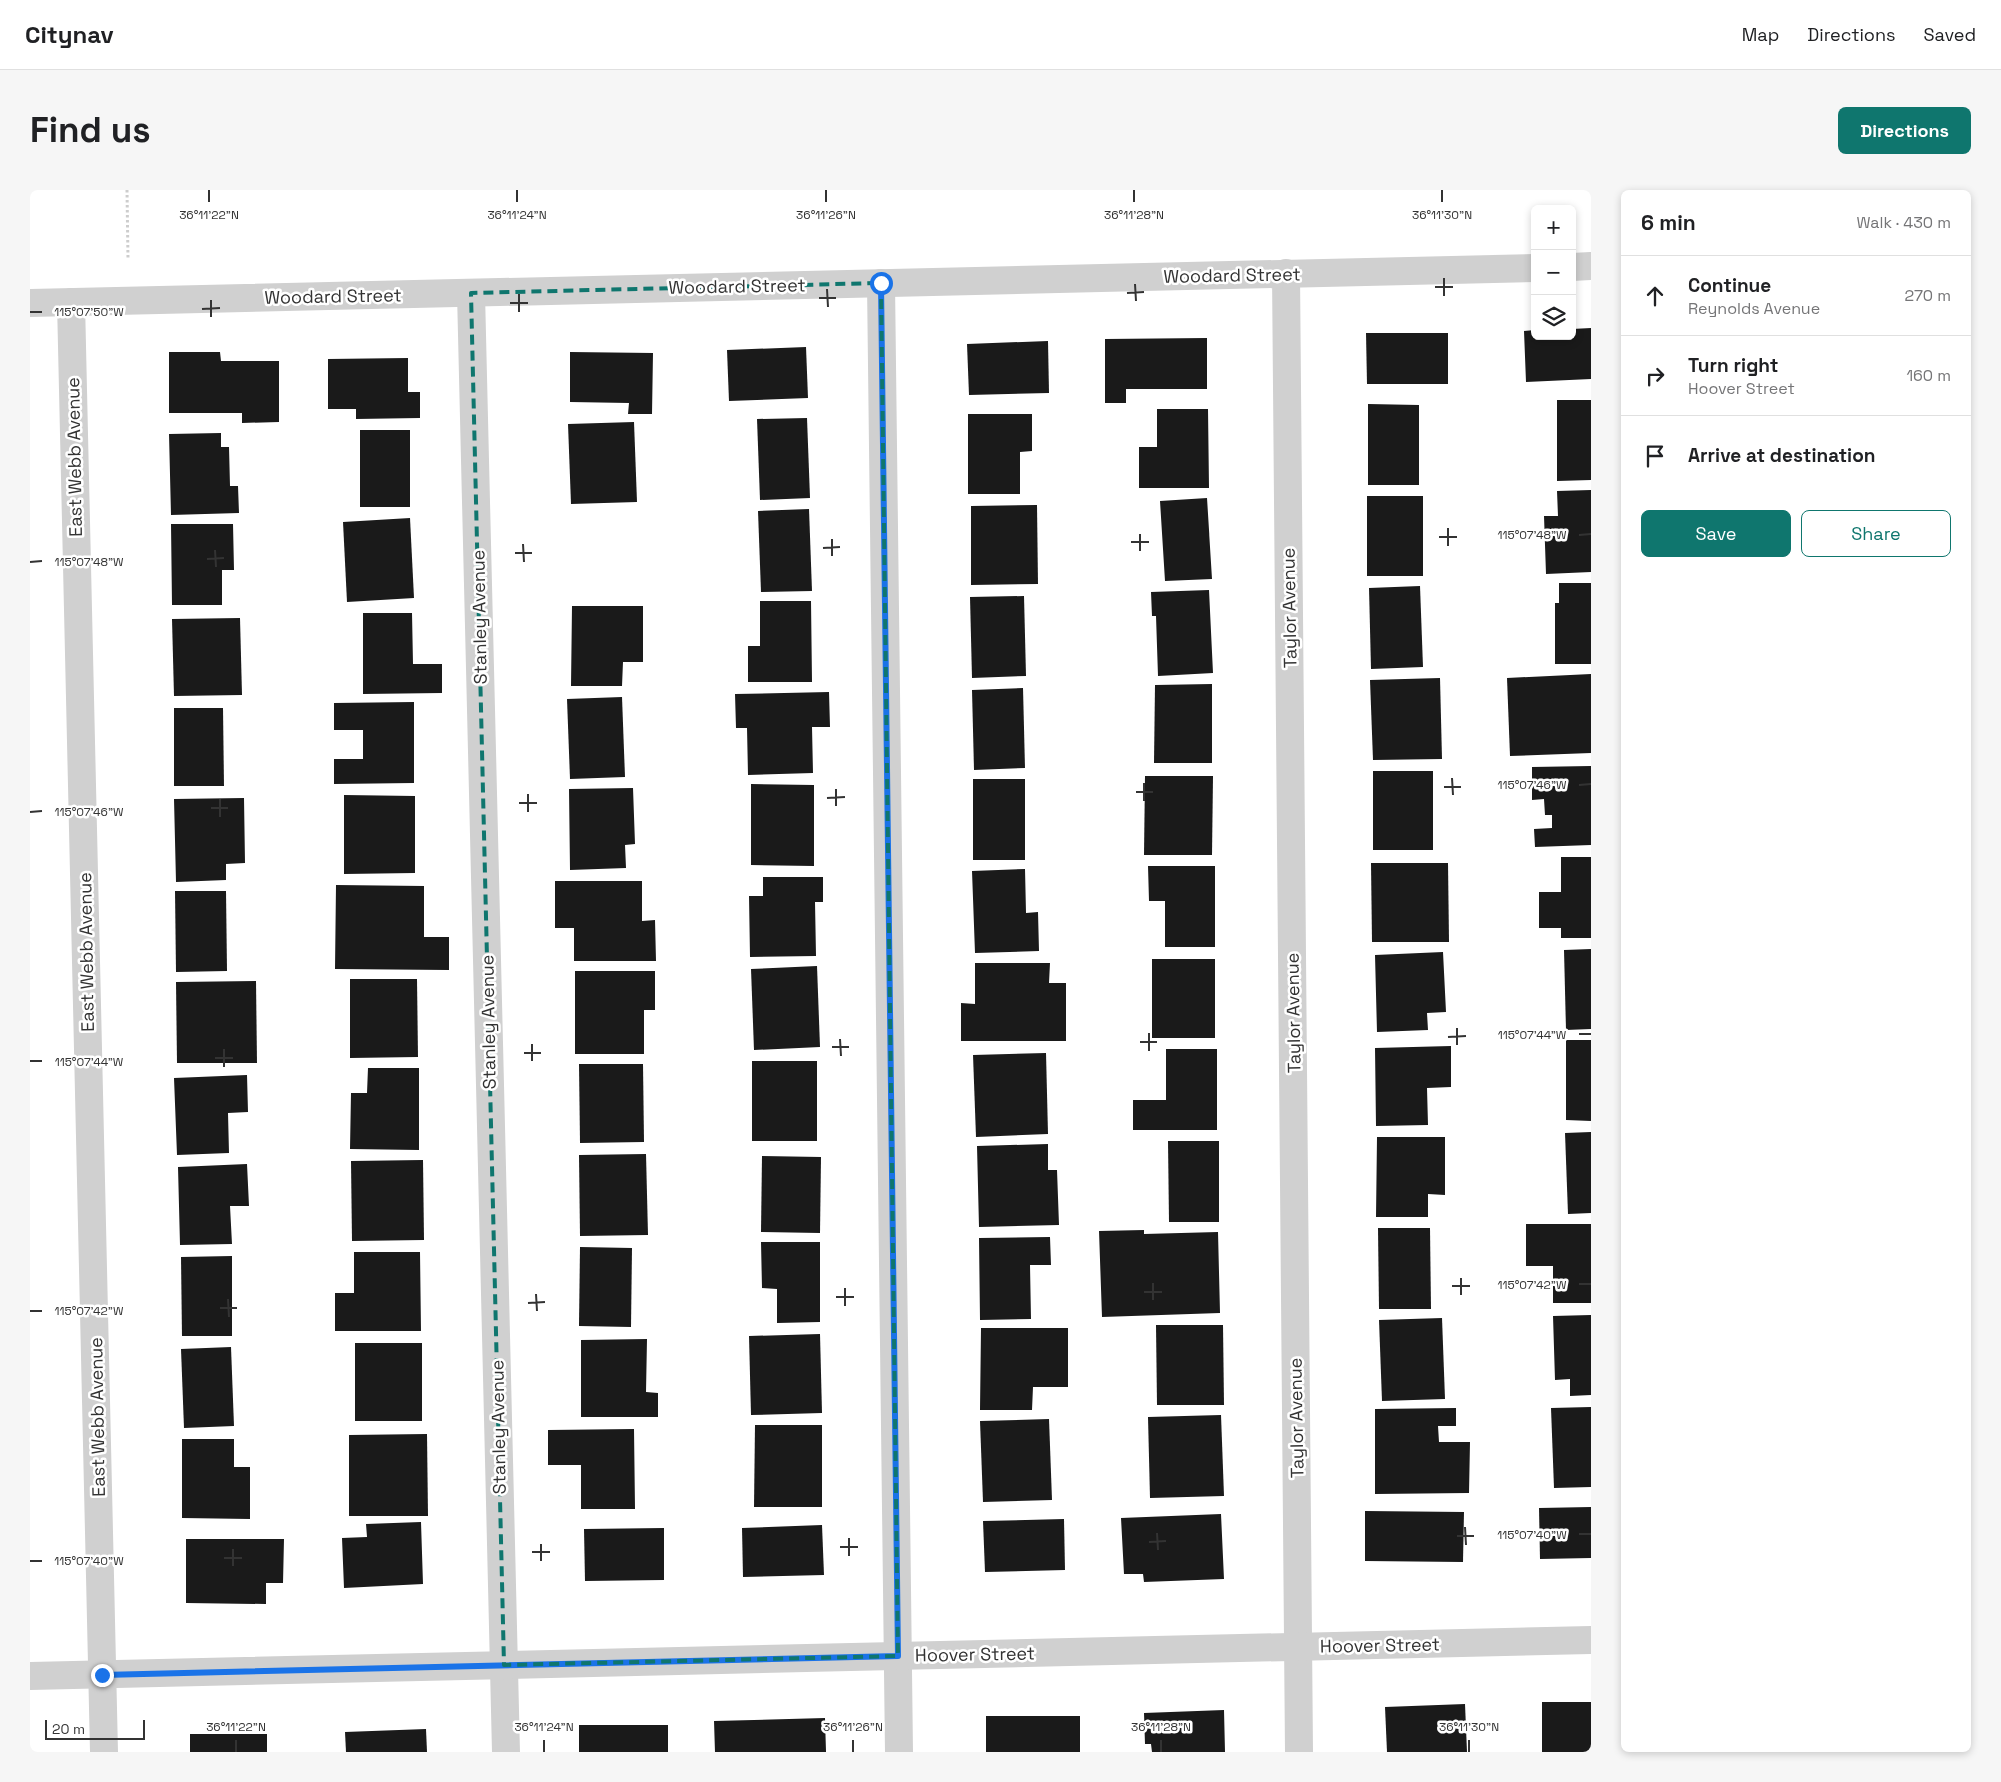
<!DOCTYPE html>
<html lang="en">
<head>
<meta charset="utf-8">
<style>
	:root { --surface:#fff; --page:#f6f6f6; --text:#202124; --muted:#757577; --line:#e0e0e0; --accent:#0f766e }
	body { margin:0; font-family:"Space Grotesk",sans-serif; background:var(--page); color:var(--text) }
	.controls { position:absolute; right:15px; top:15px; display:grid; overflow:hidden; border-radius:8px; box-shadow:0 2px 8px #0003 }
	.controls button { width:45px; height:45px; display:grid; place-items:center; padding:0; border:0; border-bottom:1px solid var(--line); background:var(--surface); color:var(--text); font:25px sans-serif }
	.scale { position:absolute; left:15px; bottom:12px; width:100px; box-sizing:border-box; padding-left:5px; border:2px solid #333; border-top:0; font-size:14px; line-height:18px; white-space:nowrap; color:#333; -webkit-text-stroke:4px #fff; paint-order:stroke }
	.stop { position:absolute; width:15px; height:15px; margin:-11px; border:4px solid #1a73e8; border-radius:50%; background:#fff }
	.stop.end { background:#1a73e8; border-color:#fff; box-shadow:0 1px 5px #0008 }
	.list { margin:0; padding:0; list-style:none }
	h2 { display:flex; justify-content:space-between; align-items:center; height:65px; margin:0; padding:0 20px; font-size:21px }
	h2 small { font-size:16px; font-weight:400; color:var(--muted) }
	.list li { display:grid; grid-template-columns:32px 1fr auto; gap:15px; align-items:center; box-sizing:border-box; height:80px; padding:0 20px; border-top:1px solid var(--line) }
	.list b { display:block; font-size:19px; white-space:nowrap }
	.list p { margin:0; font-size:16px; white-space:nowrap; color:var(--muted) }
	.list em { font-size:16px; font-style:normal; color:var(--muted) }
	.actions { display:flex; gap:10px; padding:15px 20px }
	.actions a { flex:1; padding:11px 0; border:1px solid var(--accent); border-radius:8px; text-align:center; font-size:18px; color:var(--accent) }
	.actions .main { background:var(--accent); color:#fff }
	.icon { flex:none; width:28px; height:28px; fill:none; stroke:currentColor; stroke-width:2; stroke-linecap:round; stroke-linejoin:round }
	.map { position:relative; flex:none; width:1561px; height:1562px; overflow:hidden; border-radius:8px }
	header { display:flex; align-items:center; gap:30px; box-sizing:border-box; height:70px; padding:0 25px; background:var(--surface); border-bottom:1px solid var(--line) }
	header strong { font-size:24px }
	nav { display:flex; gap:28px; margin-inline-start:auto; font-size:18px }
	.intro { display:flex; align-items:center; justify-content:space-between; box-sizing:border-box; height:120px; padding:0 30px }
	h1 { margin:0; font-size:35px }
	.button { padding:12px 22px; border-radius:8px; background:var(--accent); color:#fff; font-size:18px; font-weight:700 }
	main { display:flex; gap:30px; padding:0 30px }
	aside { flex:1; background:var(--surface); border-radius:8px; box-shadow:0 2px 8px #0003 }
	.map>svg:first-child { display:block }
	.building { fill:#1a1a1a }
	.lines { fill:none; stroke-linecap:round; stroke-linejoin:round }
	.path { stroke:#cdcdcd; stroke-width:3; stroke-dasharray:2.5 2.5; stroke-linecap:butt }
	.minor { stroke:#d0d0d0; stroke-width:28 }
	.route { stroke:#1a73e8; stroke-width:6 }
	.marked { fill:none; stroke:#0f766e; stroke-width:4; stroke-dasharray:10 6; stroke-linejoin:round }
	.ticks { fill:none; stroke:#333; stroke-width:2 }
	.labels { text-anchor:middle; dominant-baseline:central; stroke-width:5; stroke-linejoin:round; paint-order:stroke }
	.street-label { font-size:18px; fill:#333; stroke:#fff }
	.ticks-label { font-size:12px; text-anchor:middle; fill:#333; stroke:#fff; stroke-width:5; stroke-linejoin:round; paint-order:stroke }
</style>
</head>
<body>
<header>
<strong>Citynav</strong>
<nav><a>Map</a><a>Directions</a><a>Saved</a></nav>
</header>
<div class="intro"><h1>Find us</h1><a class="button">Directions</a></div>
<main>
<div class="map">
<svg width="1561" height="1562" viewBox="0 0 1561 1562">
	<rect width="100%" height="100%" fill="#fff"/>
	<g class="building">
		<path d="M1561 138V189L1496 192 1494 141 1505 140V146H1542V139Z"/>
		<path d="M1336 143H1418V194H1337Z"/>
		<path d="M1177 148V199H1096V213H1075V149Z"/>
		<path d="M1018 151 1019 203 939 205 937 154Z"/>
		<path d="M776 157 778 208 699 211 697 160Z"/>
		<path d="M139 162H190L191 171H249V232L212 233V223H139Z"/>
		<path d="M540 162 623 163 622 224H598L599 213 540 212Z"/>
		<path d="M378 168V202H390V228L326 229V219H298V169Z"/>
		<path d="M1527 210H1561V290L1527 291Z"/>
		<path d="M1338 214 1389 215V295H1338Z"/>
		<path d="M1127 219H1178L1179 298H1109V257H1127Z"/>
		<path d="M938 224H1002V261L990 262V304H938Z"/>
		<path d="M777 228 780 308 730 310 727 229Z"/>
		<path d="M604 232 607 312 541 314 538 234Z"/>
		<rect x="330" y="240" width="50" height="77"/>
		<path d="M191 243V257H199L200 296H208L209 323 141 325 139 244Z"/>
		<path d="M1561 300V382L1516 384 1514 326H1528L1527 301Z"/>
		<rect x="1337" y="306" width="56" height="80"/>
		<path d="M1177 308 1182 389 1135 391 1130 311Z"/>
		<path d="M1007 315 1008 394 941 395V316Z"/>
		<path d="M779 319 782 401 731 402 728 321Z"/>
		<path d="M380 328 384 408 317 412 313 332Z"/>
		<path d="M141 334H203L204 380H192V415H142Z"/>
		<path d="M1529 393H1561V474H1525V413H1529Z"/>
		<path d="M1390 396 1393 477 1341 479 1339 398Z"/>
		<path d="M1179 400 1183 483 1128 486 1126 426H1122L1121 402Z"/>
		<path d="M994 406 996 486 942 488 940 407Z"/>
		<path d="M730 411H781L782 492H718V456H730Z"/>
		<path d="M542 416H613V472H593L592 496H541Z"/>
		<path d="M333 423H382L383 474H412V503L333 504Z"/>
		<path d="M210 428 212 505 144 506 142 429Z"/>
		<path d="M1561 484V563L1480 566 1477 488Z"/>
		<path d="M1410 488 1412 569 1343 570 1340 490Z"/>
		<path d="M1182 494V573H1124L1125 495Z"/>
		<path d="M993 498 995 578 944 580 942 500Z"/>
		<path d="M799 502 800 537H782L783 583 718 585 717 538H706L705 504Z"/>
		<path d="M592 507 595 587 540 589 537 509Z"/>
		<path d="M384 512V593L304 594V569H333V540H304V513Z"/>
		<path d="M144 518H193L194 596H144Z"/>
		<path d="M1561 576V655L1505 657 1504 639 1522 638V625H1515L1514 609 1502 610V577Z"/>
		<rect x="1343" y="581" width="60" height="79"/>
		<path d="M1115 586H1183L1182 665H1114Z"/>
		<rect x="943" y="589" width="52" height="81"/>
		<path d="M721 594 784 595V676L721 675Z"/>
		<path d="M603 598 605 654 595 655 596 678 540 680 539 599Z"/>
		<path d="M314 605 385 606V683L314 684Z"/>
		<path d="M214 608 215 673 196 674V690L146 692 144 609Z"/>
		<path d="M1531 667H1561V748H1531V738H1509V702H1531Z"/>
		<path d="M1341 673H1418L1419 752H1342Z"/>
		<path d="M1118 676H1185V757H1135V711H1119Z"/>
		<path d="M995 679 996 723 1008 722 1009 761 945 763 942 681Z"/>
		<path d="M733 687H793V712H785L786 766 720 767 719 706H733Z"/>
		<path d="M525 691H612V731L625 730 626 771H544V738H525Z"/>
		<path d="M306 695 394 696V747H419V780L305 779Z"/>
		<path d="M145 701H196L197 781 146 782Z"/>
		<path d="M1561 759V839L1536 840 1534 760Z"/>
		<path d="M1413 762 1416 822 1397 823 1398 840 1347 842 1345 765Z"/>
		<rect x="1122" y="769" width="63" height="79"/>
		<path d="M945 773H1020L1019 793H1036V851H931V813L945 814Z"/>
		<path d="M787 776 790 857 724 860 721 779Z"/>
		<path d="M545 781H625V820H614V864H545Z"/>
		<path d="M320 789H387L388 867 320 868Z"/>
		<path d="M226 791 227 873H147L146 792Z"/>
		<path d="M1536 850H1561V931L1536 930Z"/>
		<path d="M1421 856V897L1397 898 1398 935 1346 936 1345 858Z"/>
		<path d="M1136 859H1187V940H1103V910H1136Z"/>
		<path d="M1016 863 1018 944 946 947 943 865Z"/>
		<rect x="722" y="871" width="65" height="80"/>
		<path d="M549 874H613L614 952 550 953Z"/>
		<path d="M338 878H389V960L320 959 321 903H337Z"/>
		<path d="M217 885 218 922 198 923 199 963 147 965 144 888Z"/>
		<path d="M1561 942V1023L1538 1024 1535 943Z"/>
		<path d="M1347 947H1415V1005L1398 1004V1027H1346Z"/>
		<path d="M1138 951H1189V1032H1139Z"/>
		<path d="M1018 954V980H1027L1029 1035 949 1037 947 956Z"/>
		<path d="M616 964 618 1045 550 1046 549 965Z"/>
		<path d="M732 966 791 967 790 1043 731 1042Z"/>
		<path d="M393 970 394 1050 322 1051 321 971Z"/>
		<path d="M217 974 219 1016H200L202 1054 150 1055 148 977Z"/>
		<path d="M1496 1034H1561V1113H1523V1076H1496Z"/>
		<path d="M1348 1038H1400L1401 1119H1349Z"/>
		<path d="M1114 1040V1044L1188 1042 1190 1123 1072 1127 1069 1041Z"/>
		<path d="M1020 1047 1021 1075H1000L1001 1129 950 1130 949 1048Z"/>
		<path d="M731 1052H790V1132L747 1133V1099L732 1098Z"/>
		<path d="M550 1057 602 1058 601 1137 549 1136Z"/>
		<path d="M324 1062H390L391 1141H305V1103H324Z"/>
		<path d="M202 1066V1146H152L151 1067Z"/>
		<path d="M1561 1125V1205L1540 1206V1189L1525 1190 1523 1126Z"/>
		<path d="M1412 1128 1415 1209 1352 1211 1349 1130Z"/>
		<path d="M1126 1135H1193L1194 1215H1127Z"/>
		<path d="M951 1138H1038V1197H1003L1002 1220H950Z"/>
		<path d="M790 1144 792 1223 721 1225 719 1146Z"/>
		<path d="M617 1149 616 1202 628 1203V1227H551V1150Z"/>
		<rect x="325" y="1153" width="67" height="78"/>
		<path d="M201 1157 204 1236 154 1238 151 1159Z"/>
		<path d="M1561 1217V1297L1524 1298 1521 1218Z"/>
		<path d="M1426 1218V1236H1408L1409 1252H1440L1439 1303 1345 1304V1219Z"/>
		<path d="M1191 1225 1194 1306 1120 1308 1118 1227Z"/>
		<path d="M1019 1229 1022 1310 953 1312 950 1231Z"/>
		<path d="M725 1235H792V1317H724Z"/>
		<path d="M604 1239 605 1319H551V1275H518V1240Z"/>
		<path d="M397 1244 398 1326H319V1245Z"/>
		<path d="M152 1249H204V1277H220V1329L152 1328Z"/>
		<path d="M1561 1317V1368L1510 1369 1509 1318Z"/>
		<path d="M1335 1321 1434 1322 1433 1372 1335 1371Z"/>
		<path d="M1191 1324 1194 1389 1114 1392 1113 1384H1094L1091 1328Z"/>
		<path d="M1034 1329 1035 1380 955 1382 953 1331Z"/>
		<path d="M391 1332 393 1394 314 1398 312 1348 337 1347 336 1334Z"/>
		<path d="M792 1335 794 1385 713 1387 712 1338Z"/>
		<path d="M634 1338V1390L555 1391 554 1339Z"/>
		<path d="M156 1349H254L253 1393H236V1414L156 1413Z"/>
		<rect x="1512" y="1512" width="49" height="50"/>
		<path d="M1435 1514 1437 1562H1357L1355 1517Z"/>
		<path d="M1194 1520 1195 1562H1122L1121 1554H1115L1114 1523Z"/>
		<rect x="956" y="1526" width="94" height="36"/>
		<path d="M795 1528 796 1562H685L684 1531Z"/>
		<rect x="549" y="1535" width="89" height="27"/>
		<path d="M396 1539 397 1562H316L315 1542Z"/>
		<rect x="160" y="1544" width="77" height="18"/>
	</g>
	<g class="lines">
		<path class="path" d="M97 0 98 69"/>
		<g class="minor">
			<path d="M1542 77 1561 76"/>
			<path d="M1256 83 1269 1562"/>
			<path d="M851 93 869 1562"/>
			<path d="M441 103 476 1562"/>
			<path d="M41 112 74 1562"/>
			<path d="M0 113 1505 78"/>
			<path d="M0 1486 1561 1450"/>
		</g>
	</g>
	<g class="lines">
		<path class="route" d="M72 1485 868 1466 851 93"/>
	</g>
	<path class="marked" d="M851 93 868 1466 474 1475 441 103Z"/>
	<path class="ticks" d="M179 0V12M487 0V12M796 0V12M1104 0V12M1412 0V12M1414 88V106M1105 94 1106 111M1405 97H1423M797 99 798 117M1097 103 1114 102M489 104V122M789 108H806M181 110V127M480 113H498M172 119 190 118M0 122H12M1418 338V356M1110 344V361M1549 345 1561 344M1409 347H1427M802 349V366M1101 352H1119M493 354 494 372M793 358 810 357M185 360 186 377M485 363H502M177 369 194 368M0 372 12 371M1422 588 1423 605M1114 593V611M1549 595 1561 594M1414 597H1431M806 599V616M1106 602H1123M498 604V622M797 608 815 607M190 609V627M489 613H507M181 618H198M0 622 12 621M1427 838V855M1119 843V861M1549 844H1561M1418 847 1436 846M810 849 811 866M1110 852H1127M502 854V871M802 857H819M194 859V877M494 863H511M185 868H203M0 871H12M1431 1088V1105M1123 1093V1110M1549 1094H1561M1422 1096H1440M815 1098V1116M1114 1102H1132M506 1104 507 1121M806 1107H824M198 1109 199 1127M498 1113 515 1112M190 1118H207M0 1121H12M1435 1337 1436 1355M1127 1343 1128 1360M1549 1344H1561M1427 1346H1444M819 1348V1366M1119 1352 1136 1351M511 1354V1371M810 1357H828M203 1359V1376M502 1362H520M194 1368H212M0 1371H12M206 1550V1562M514 1550V1562M823 1550V1562M1131 1550V1562M1439 1550V1562"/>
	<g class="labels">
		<g class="street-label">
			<text transform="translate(1202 85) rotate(-1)">Woodard Street</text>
			<text transform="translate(707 96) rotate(-1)">Woodard Street</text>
			<text transform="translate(303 106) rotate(-1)">Woodard Street</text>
			<text transform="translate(44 267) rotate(-91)">East Webb Avenue</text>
			<text transform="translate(1259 418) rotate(-91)">Taylor Avenue</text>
			<text transform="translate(449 427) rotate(-91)">Stanley Avenue</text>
			<text transform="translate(56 762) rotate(-91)">East Webb Avenue</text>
			<text transform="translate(1263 823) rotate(-91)">Taylor Avenue</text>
			<text transform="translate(458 832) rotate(-91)">Stanley Avenue</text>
			<text transform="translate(67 1227) rotate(-91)">East Webb Avenue</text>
			<text transform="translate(1266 1228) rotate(-91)">Taylor Avenue</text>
			<text transform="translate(468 1237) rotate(-91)">Stanley Avenue</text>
			<text transform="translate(1350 1455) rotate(-1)">Hoover Street</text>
			<text transform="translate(945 1464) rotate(-1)">Hoover Street</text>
		</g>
	</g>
	<g class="ticks-label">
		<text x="179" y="29">36°11'22"N</text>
		<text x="487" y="29">36°11'24"N</text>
		<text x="796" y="29">36°11'26"N</text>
		<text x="1104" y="29">36°11'28"N</text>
		<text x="1412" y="29">36°11'30"N</text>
		<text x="59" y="126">115°07'50"W</text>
		<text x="1502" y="349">115°07'48"W</text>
		<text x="59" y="376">115°07'48"W</text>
		<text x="1502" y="599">115°07'46"W</text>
		<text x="59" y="626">115°07'46"W</text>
		<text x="1502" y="849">115°07'44"W</text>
		<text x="59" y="876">115°07'44"W</text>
		<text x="1502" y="1099">115°07'42"W</text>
		<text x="59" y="1125">115°07'42"W</text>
		<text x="1502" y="1349">115°07'40"W</text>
		<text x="59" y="1375">115°07'40"W</text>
		<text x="206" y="1541">36°11'22"N</text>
		<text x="514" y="1541">36°11'24"N</text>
		<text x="823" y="1541">36°11'26"N</text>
		<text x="1131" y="1541">36°11'28"N</text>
		<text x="1439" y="1541">36°11'30"N</text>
	</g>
</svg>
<div class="controls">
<button>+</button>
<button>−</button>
<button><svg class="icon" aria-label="layers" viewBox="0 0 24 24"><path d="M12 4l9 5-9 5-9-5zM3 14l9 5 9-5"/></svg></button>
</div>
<div class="scale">20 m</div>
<div class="stop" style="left:851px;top:93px"></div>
<div class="stop end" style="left:72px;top:1485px"></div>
</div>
<aside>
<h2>6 min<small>Walk · 430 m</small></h2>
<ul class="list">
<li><svg class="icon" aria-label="ahead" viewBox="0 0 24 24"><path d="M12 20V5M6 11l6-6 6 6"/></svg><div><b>Continue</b><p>Reynolds Avenue</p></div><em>270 m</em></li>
<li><svg class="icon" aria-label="right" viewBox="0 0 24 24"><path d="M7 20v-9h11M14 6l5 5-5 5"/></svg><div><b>Turn right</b><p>Hoover Street</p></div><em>160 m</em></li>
<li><svg class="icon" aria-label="arrive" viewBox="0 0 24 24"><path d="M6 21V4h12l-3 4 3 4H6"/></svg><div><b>Arrive at destination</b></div></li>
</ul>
<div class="actions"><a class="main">Save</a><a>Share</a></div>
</aside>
</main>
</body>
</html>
